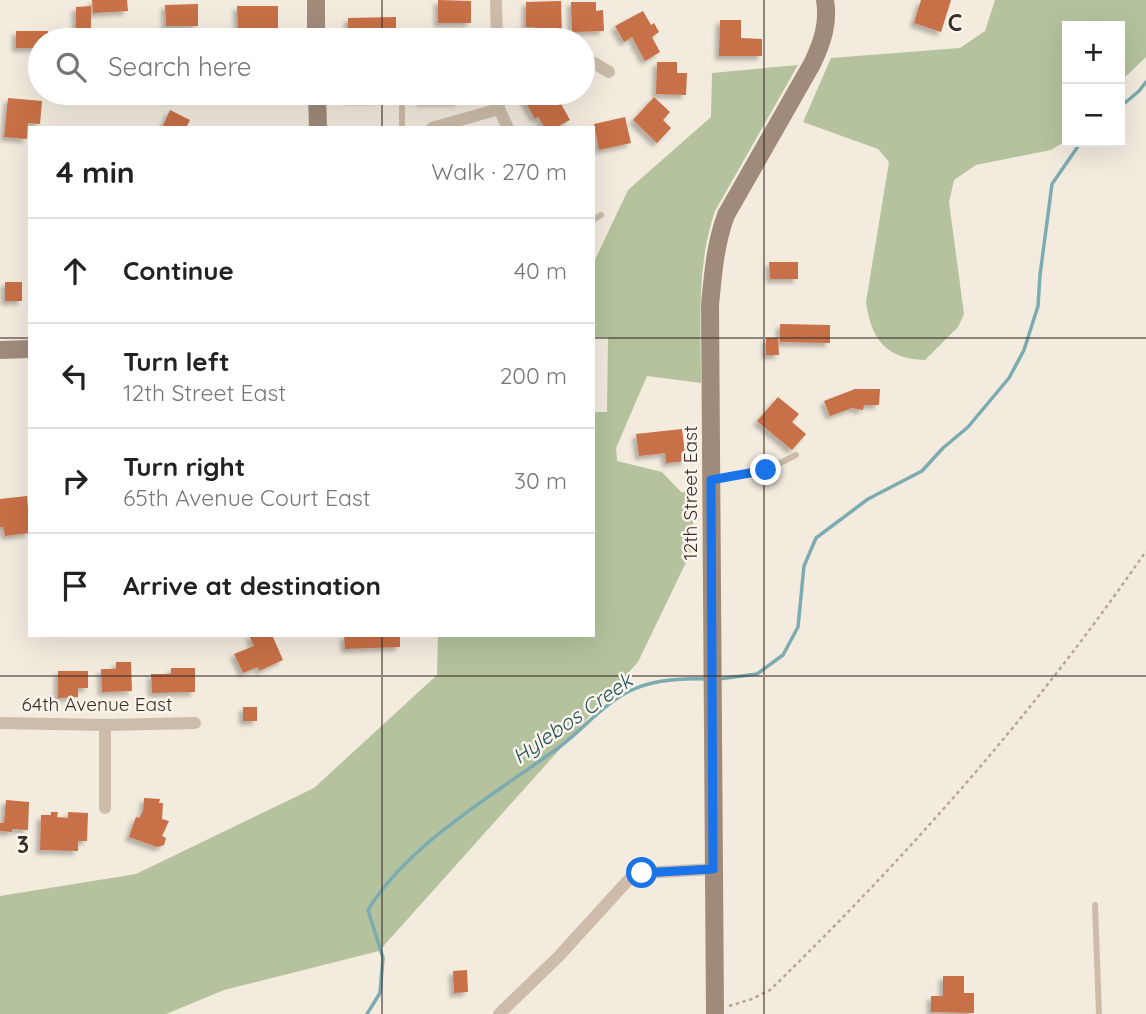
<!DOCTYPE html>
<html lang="en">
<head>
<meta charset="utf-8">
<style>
	:root { --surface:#fff; --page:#f6f6f6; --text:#222; --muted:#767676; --line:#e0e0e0 }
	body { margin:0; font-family:Quicksand,sans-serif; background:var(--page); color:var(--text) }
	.controls { position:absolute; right:21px; top:21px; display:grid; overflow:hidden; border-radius:0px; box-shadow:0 7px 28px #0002 }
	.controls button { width:63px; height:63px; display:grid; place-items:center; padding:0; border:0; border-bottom:2px solid var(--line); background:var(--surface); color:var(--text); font:35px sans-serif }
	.stop { position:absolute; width:21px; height:21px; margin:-16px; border:5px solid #1a73e8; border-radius:50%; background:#fff }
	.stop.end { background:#1a73e8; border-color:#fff; box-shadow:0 2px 7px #0008 }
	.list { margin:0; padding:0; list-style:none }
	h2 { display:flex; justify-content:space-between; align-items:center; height:91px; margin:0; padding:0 28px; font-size:30px }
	h2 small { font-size:23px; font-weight:400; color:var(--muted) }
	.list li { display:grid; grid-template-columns:46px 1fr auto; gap:21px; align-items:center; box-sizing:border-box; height:105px; padding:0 28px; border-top:2px solid var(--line) }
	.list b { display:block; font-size:26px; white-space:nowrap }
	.list p { margin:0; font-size:23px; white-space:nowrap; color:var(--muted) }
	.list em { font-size:23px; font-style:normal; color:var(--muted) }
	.icon { flex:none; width:38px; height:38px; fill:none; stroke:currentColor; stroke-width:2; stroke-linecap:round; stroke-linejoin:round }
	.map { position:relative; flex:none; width:1146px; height:1014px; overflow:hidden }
	.search { position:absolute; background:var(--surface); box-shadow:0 7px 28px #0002; left:28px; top:28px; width:567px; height:77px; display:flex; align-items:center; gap:18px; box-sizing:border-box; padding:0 24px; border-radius:38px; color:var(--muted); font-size:26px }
	.panel { position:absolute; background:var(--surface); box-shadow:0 7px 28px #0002; left:28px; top:126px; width:567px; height:511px; border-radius:0px }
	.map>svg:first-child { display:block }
	.green { fill:#b4c39d }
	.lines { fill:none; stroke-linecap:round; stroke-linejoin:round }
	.stream { stroke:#7cabb1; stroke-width:3.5 }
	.building { fill:#c87047; filter:url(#shadow) }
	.path { stroke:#b8a694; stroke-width:2.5; stroke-dasharray:3.5 3.5; stroke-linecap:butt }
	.lane { stroke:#ccbca9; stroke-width:6 }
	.street { stroke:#ccbca9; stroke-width:12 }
	.secondary { stroke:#a08b7b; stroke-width:18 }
	.route { stroke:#1a73e8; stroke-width:9 }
	.grid { fill:none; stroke:#392f29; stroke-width:2; stroke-opacity:0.55 }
	.labels { text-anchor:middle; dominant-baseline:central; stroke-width:5; stroke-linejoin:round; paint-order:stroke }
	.street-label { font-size:19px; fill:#392f29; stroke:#faf4eb }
	.water-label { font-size:21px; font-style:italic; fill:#1e535c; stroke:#faf4eb }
	.grid-label { font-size:23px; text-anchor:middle; font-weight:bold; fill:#392f29; stroke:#faf4eb; stroke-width:5; stroke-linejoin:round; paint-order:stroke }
</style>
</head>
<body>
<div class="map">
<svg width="1146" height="1014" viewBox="0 0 1146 1014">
	<defs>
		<filter id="shadow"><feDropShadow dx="-4" dy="4" stdDeviation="2" flood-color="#0004"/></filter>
	</defs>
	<rect width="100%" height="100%" fill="#f3ebde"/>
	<g class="green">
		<path d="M995 0H1146V57L1120 82V26H1067V140L1051 150 976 165 954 180 949 202 964 314 958 327 925 360C886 359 871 339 866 302L889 162 878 149 803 122 831 58 960 48 985 31Z"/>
		<path d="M798 65 715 211C696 266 701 326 701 383L647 376 616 448 617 461 662 472 681 492H695L691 552 638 662 379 951 224 990 166 1014H0V896L136 874 314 788 437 675 438 635H593V412H607L608 337H593V264L628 190 711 117 712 73Z"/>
	</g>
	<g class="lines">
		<g class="stream">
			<path d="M1120 107 1139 91 1146 82"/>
			<path d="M719 679 757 674 783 655 798 627 804 566 816 538 868 499 922 471 943 448 968 427 1009 378 1024 350 1038 306 1040 275 1052 184 1081 142"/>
			<path d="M367 1014 380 993 383 958 368 910C409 843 495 794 558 748 584 729 604 702 634 689 657 679 683 678 708 679"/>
		</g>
	</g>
	<g class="building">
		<path d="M92 0H127L128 11 93 13Z"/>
		<path d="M438 0 471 1V23H438Z"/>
		<path d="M921 0H951L941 32 914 23Z"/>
		<path d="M561 1 562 35 535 36V27H526V2Z"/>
		<path d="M571 2H596V11L603 10 604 31 572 32Z"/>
		<path d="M198 4V26H166L165 5Z"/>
		<path d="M91 6V28H76V7Z"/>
		<path d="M237 6H278V30L238 31Z"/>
		<path d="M643 11 651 25 654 23 659 32 652 37 660 52 645 61 632 37 624 42 615 26Z"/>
		<path d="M396 17V38H348V18Z"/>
		<path d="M720 20H741V38L762 39V56H719Z"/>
		<path d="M443 28H467L468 40H443Z"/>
		<path d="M16 31H48V40H40V48H16Z"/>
		<path d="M657 62H677V73H687L686 95 656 94Z"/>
		<path d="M349 93H379V99L349 100Z"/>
		<rect x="421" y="93" width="38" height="9"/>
		<path d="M529 93H555L570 120 555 128H545L538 117 535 119 522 96Z"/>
		<path d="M654 97 670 112 663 120 671 128 657 143 633 120Z"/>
		<path d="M8 98 42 101 40 124 28 123 27 139 4 137Z"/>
		<path d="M170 110 190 120 186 128H162Z"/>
		<path d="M625 117 631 143 599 150 594 124Z"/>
		<path d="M769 262H798V279H770Z"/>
		<rect x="5" y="282" width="17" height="19"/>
		<path d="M780 324 830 325V343L780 342Z"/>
		<path d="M766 338H778L779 355H766Z"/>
		<path d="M855 389H880L879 405H864L863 410 852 408 830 416 824 401Z"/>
		<path d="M778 397 799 414 792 422 806 434 792 450 757 421Z"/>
		<path d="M682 429 686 461 666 463 665 453 639 456 636 434Z"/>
		<path d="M27 496 30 533 5 536 3 527H0V499Z"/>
		<path d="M249 635H272L283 660 259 671 258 667 243 673 234 654 254 646Z"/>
		<path d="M344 635H400V647L345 649Z"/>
		<path d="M116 662H131L132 691 102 692 101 669H116Z"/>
		<path d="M171 668H195V692L152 693 151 674H171Z"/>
		<path d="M58 671H88V688H78V697L58 698Z"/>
		<rect x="243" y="707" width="14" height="14"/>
		<path d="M144 798 160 799 159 803H163L162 819 169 821 162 836 166 838 164 845 157 847 129 837 136 817 139 818 143 811Z"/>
		<path d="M6 800 29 802 28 830 12 829V832L0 831V823H4Z"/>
		<path d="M51 812H58L57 817 68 818V812L88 813 87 841H78V851L40 850 41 815H51Z"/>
		<path d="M467 970 468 992 454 993 453 971Z"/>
		<path d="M943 976H964V993H974V1013L931 1012V996H943Z"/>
	</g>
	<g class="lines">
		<path class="path" d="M729 1006 752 999 770 990C909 855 1036 711 1146 551"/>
		<g class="lane">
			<path d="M402 107V128"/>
			<path d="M593 220 601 215"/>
			<path d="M713 480 766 470 796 455"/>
			<path d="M1095 905 1099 1014"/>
		</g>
		<g class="street">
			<path d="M496 0 497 40"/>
			<path d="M583 61 594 63 609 72"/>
			<path d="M498 93 499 109 508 128"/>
			<path d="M432 128 499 109"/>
			<path d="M0 723 105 725 195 723"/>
			<path d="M105 725V808"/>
			<path d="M499 1014 559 956 632 876 642 873 714 869"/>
		</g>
		<g class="secondary">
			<path d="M316 0V40"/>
			<path d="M317 93 318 128"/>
			<path d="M0 350 30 349"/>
			<path d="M715 1014 710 305C713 274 715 245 726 215L812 64C822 43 829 24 825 0"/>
		</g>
	</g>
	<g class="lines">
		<path class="route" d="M642 873 713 869 711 480 766 470"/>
	</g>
	<path class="grid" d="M382 0V40M764 0V1014M382 93V128M0 338H30M593 338H1146M382 635V1014M0 676H1146"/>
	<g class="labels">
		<g class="street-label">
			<text transform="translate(690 493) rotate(-90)">12th Street East</text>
			<text x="97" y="704">64th Avenue East</text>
		</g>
		<g class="water-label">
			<text transform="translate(572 718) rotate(-35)">Hylebos Creek</text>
		</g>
	</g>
	<g class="grid-label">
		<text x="955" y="31">C</text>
		<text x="23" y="853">3</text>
	</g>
</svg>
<div class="controls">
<button>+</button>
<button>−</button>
</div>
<div class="stop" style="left:642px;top:873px"></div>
<div class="stop end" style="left:766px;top:470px"></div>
<div class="search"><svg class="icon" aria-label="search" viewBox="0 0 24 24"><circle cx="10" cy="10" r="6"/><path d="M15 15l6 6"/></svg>Search here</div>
<section class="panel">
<h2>4 min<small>Walk · 270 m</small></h2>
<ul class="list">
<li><svg class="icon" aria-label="ahead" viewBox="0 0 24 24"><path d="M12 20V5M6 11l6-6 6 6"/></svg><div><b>Continue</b></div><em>40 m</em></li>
<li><svg class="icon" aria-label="left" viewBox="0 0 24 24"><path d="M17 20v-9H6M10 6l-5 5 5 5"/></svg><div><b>Turn left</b><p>12th Street East</p></div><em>200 m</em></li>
<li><svg class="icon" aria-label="right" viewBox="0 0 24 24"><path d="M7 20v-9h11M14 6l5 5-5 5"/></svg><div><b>Turn right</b><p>65th Avenue Court East</p></div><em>30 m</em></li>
<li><svg class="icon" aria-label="arrive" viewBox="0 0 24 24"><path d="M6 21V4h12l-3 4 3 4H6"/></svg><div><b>Arrive at destination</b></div></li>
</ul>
</section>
</div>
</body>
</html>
